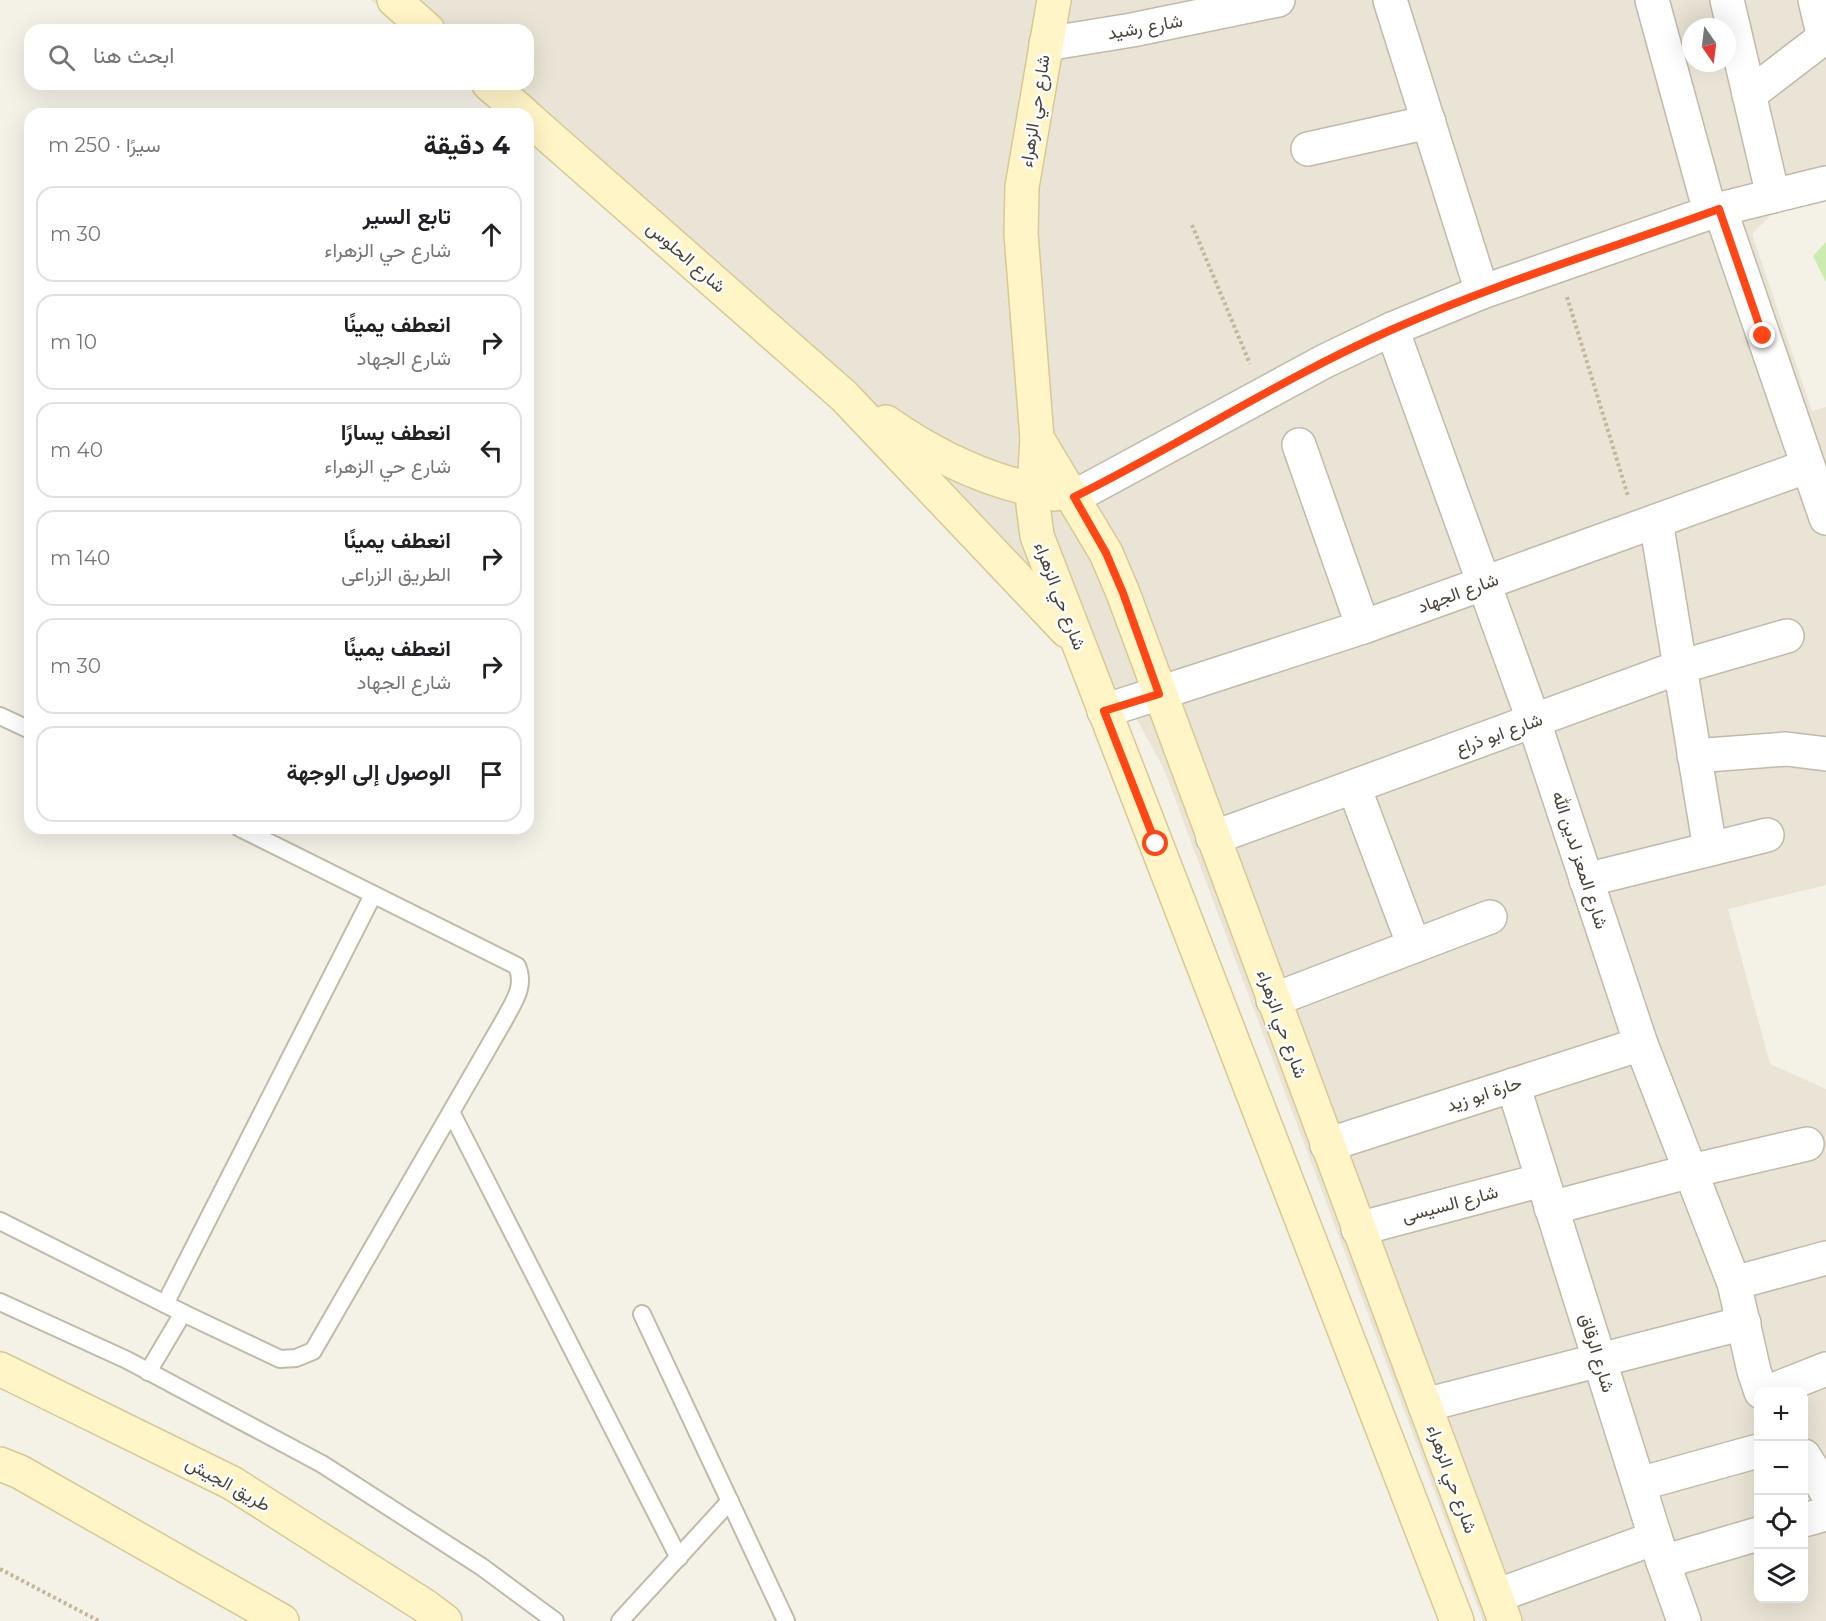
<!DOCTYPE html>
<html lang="ar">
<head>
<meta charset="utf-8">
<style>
	:root { --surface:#fff; --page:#f6f6f6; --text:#202124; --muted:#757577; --line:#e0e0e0 }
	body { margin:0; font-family:Montserrat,Vazirmatn,sans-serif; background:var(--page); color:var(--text); direction:rtl }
	.controls { position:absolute; right:18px; bottom:18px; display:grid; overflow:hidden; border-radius:12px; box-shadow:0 6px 24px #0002 }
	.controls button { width:54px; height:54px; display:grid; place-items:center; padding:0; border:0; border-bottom:2px solid var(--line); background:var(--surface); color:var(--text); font:30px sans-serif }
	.compass { position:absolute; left:1682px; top:18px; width:54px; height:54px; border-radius:50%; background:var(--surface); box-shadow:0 6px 24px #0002; rotate:166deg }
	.stop { position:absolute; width:18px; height:18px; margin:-14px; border:4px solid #ff4614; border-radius:50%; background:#fff }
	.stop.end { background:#ff4614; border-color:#fff; box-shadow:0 2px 6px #0008 }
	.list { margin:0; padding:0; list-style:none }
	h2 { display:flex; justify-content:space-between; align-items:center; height:78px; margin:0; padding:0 24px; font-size:26px }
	h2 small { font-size:20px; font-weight:400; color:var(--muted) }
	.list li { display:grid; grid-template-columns:39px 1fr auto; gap:18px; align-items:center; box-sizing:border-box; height:96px; margin:0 12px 12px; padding:0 12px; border:2px solid var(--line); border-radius:18px }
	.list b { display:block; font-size:22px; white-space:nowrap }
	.list p { margin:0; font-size:20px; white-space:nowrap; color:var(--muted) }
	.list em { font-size:20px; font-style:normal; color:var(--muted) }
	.icon { flex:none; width:33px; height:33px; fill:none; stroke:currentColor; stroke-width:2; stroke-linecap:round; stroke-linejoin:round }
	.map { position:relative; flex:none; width:1826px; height:1621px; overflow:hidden; direction:ltr }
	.search { position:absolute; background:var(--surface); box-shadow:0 6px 24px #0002; left:24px; top:24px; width:510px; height:66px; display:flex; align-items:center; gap:15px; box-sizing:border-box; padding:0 21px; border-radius:18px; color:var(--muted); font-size:22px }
	.panel { position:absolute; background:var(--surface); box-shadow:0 6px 24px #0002; left:24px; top:108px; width:510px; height:726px; border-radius:18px; direction:rtl }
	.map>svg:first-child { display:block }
	.residential { fill:#e9e4d5; fill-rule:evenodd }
	.green { fill:#ccebae }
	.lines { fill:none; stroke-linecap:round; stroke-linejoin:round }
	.lane-casing { stroke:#c1baa9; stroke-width:20 }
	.street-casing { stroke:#c1baa9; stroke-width:36 }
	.secondary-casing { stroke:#d7c995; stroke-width:36 }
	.path { stroke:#c3b79a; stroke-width:4; stroke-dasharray:3 3; stroke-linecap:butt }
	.lane { stroke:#fff; stroke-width:16 }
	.street { stroke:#fff; stroke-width:33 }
	.secondary { stroke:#fff5c7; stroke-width:33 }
	.route { stroke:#ff4614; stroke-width:8 }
	.labels { text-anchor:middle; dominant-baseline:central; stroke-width:5; stroke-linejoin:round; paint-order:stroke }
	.street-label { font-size:18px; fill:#484236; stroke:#fff }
</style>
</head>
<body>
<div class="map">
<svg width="1826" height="1621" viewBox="0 0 1826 1621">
	<rect width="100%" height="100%" fill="#f4f1e7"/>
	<path class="residential" d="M371 0H1826V194L1777 209 1752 234 1812 411 1826 407V885L1728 909 1770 1064 1826 1089V1621H1483L1163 767 1129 705 1102 671 878 440 468 84H528V30H406ZM1691 27H1727V63H1691ZM1758 1392H1804V1598H1758Z"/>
	<path class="green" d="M1826 242V282L1813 256Z"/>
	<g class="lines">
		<g class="lane-casing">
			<g id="lane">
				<path d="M0 716 30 730"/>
				<path d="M451 1112 679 1558"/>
				<path d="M0 1221 183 1313 148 1372"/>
				<path d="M0 1302 127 1360 322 1464 482 1567 555 1621"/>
				<path d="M165 1304 373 895"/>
				<path d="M183 1313 280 1359 296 1358 313 1351 503 1022C513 1003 526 987 517 966L240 828"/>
				<path d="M642 1314 786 1621"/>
				<path d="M620 1621 730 1501"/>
			</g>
		</g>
		<g class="street-casing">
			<g id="street">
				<path d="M1390 0 1482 292"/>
				<path d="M1652 0 1710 212"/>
				<path d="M1727 0 1773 196"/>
				<path d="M1815 0 1824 38"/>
				<path d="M1046 44 1132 30 1278 0"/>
				<path d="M1749 95 1826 36"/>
				<path d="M1308 149 1429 122"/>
				<path d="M1720 209 1826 518"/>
				<path d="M1392 329 1534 722 1641 1044 1734 1283 1754 1371 1761 1392"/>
				<path d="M1299 445 1363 627"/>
				<path d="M1074 497 1325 361 1392 329 1482 292 1720 209 1826 183"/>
				<path d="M1656 521 1710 849"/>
				<path d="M1104 711 1363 627 1808 466"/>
				<path d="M1694 756 1786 749 1826 754"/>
				<path d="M1354 787 1414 946"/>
				<path d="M1213 838 1680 667 1787 636"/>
				<path d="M1586 880 1767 835"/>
				<path d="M1273 1000 1490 917"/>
				<path d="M1513 1085 1663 1562 1684 1621"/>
				<path d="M1327 1145 1641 1044"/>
				<path d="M1551 1208 1691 1171 1807 1144"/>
				<path d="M1358 1229 1542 1180"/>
				<path d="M1734 1283 1826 1258"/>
				<path d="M1768 1392 1826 1369"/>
				<path d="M1425 1405 1744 1323"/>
				<path d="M1804 1456 1826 1491"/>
				<path d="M1639 1484 1758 1451"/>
				<path d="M1804 1520 1826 1514"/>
				<path d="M1663 1562 1758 1534"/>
				<path d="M1496 1596 1655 1538"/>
			</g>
		</g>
		<g class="secondary-casing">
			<g id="secondary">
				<path d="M394 0 428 30"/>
				<path d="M1054 0 1022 187 1021 234 1037 438 1033 505 1037 536 1457 1621"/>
				<path d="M489 84 524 114"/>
				<path d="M528 118 844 396 1067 631"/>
				<path d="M886 422C937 458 993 484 1055 494"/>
				<path d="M1037 438 1106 553 1123 593 1505 1621"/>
				<path d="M0 1369 232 1483 425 1606 445 1621"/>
				<path d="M0 1464 20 1472 282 1621"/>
			</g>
		</g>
		<g class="path">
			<path d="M1192 225 1250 364"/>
			<path d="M1567 297 1628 496"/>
			<path d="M0 1569 99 1621"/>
		</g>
		<use href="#lane" class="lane"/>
		<use href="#street" class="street"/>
		<use href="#secondary" class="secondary"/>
	</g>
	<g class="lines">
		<path class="route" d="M1156 844 1104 711 1159 694 1123 593 1106 553 1074 497C1181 444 1282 378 1391 330 1498 282 1610 249 1719 209L1763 336"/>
	</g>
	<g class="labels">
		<g class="street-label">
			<text transform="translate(1145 27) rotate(-10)">شارع رشيد</text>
			<text transform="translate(1035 111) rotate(-81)">شارع حي الزهراء</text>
			<text transform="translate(686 257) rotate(41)">شارع الحلوس</text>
			<text transform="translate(1458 593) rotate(-20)">شارع الجهاد</text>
			<text transform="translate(1060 596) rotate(69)">شارع حي الزهراء</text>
			<text transform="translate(1499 734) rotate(-20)">شارع ابو ذراع</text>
			<text transform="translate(1580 860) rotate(72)">شارع المعز لدين الله</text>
			<text transform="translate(1282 1024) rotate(70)">شارع حي الزهراء</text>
			<text transform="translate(1484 1094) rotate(-18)">حارة ابو زيد</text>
			<text transform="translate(1450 1204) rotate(-15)">شارع السيسى</text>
			<text transform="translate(1597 1353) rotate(73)">شارع الرقاق</text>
			<text transform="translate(1452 1479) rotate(70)">شارع حي الزهراء</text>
			<text transform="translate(228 1484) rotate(29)">طريق الجيش</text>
		</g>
	</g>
</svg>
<div class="controls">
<button>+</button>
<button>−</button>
<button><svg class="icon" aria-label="locate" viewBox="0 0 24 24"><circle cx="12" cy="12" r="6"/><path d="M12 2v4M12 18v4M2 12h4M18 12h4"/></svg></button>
<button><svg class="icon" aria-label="layers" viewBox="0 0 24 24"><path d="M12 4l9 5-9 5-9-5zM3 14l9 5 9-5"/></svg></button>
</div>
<svg class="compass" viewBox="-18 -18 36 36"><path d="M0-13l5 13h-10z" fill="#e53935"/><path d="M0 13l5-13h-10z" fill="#757577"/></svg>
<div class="stop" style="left:1156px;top:844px"></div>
<div class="stop end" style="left:1763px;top:336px"></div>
<div class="search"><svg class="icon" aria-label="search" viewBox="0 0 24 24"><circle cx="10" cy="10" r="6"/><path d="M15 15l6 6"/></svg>ابحث هنا</div>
<section class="panel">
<h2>4 دقيقة<small>سيرًا · 250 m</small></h2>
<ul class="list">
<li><svg class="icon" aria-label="ahead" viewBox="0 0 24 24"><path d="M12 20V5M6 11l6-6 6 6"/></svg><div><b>تابع السير</b><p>شارع حي الزهراء</p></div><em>30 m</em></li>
<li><svg class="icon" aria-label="right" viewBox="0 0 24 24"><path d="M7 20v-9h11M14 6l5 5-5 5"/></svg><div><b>انعطف يمينًا</b><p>شارع الجهاد</p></div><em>10 m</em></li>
<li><svg class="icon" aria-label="left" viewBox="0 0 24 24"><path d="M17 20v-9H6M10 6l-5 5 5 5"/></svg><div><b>انعطف يسارًا</b><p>شارع حي الزهراء</p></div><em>40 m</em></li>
<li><svg class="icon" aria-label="right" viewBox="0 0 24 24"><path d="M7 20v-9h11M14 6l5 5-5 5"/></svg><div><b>انعطف يمينًا</b><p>الطريق الزراعى</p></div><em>140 m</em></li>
<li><svg class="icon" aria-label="right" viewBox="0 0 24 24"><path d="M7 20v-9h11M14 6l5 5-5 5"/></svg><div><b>انعطف يمينًا</b><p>شارع الجهاد</p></div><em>30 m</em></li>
<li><svg class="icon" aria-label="arrive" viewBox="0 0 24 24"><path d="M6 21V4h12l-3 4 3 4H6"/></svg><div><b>الوصول إلى الوجهة</b></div></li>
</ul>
</section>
</div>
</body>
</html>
